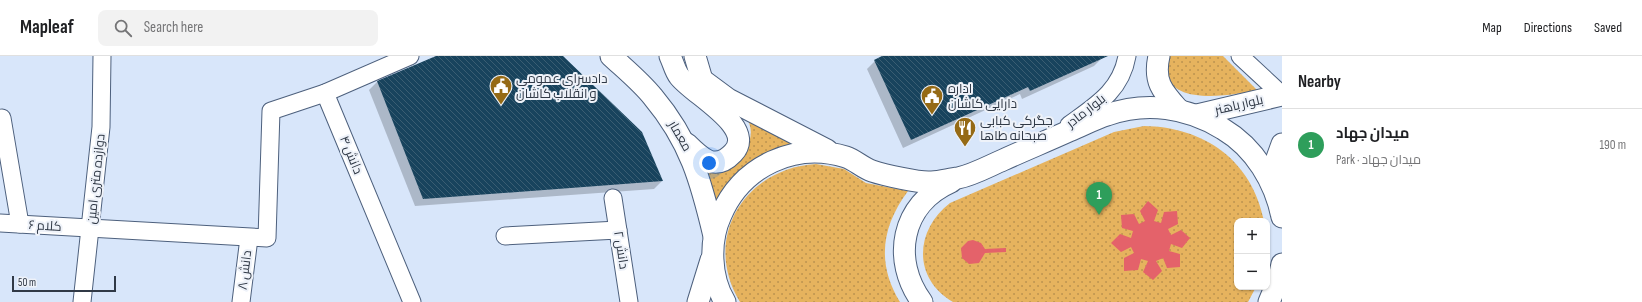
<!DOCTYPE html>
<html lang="en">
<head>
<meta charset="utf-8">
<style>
	:root { --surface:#fff; --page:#f2f2f2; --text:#202124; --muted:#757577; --line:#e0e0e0; --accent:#956a15 }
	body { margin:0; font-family:"Sofia Sans Condensed",Cairo,sans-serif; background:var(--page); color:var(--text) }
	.controls { position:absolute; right:12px; bottom:12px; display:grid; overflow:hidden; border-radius:8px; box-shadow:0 1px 3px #0004 }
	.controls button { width:36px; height:36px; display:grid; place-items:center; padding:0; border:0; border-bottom:1px solid var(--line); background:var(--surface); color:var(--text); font:20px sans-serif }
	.scale { position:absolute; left:12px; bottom:10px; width:104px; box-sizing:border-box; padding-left:4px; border:2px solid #303946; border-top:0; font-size:11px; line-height:14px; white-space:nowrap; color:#303946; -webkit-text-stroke:3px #eef2f9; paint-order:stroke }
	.you { position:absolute; left:709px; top:107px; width:14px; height:14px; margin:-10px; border:3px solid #fff; border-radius:50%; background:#1a73e8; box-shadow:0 0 0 6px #1a73e833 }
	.badge { display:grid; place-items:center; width:26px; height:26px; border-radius:50%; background:var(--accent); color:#fff; font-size:13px; font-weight:700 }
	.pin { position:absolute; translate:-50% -33px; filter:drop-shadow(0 1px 2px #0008) }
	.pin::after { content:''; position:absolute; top:21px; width:14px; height:12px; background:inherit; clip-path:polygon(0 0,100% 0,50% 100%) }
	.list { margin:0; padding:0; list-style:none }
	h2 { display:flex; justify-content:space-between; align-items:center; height:52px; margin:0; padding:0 16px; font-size:17px }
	h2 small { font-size:13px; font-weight:400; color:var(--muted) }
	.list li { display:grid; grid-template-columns:26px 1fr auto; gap:12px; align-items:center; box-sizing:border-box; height:72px; padding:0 16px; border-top:1px solid var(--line) }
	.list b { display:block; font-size:15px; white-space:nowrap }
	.list p { margin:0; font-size:13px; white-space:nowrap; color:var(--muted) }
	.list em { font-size:13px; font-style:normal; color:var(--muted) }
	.icon { flex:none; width:22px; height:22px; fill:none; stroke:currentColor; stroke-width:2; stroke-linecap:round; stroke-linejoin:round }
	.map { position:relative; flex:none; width:1282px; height:246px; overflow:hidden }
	header { display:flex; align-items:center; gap:24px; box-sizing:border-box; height:56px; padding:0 20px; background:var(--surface); border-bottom:1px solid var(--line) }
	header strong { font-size:19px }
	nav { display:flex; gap:22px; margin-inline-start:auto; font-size:14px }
	.search { width:280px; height:36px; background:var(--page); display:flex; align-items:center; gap:10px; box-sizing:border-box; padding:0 14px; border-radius:8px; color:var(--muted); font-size:15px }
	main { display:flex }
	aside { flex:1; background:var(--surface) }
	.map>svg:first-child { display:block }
	.grass { fill:url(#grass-dots) }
	.water { fill:#e4626a }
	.shadow { fill:#0003 }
	.building { fill:url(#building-back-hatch) }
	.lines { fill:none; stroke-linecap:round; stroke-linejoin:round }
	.minor-casing { stroke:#4d607d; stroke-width:19 }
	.major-casing { stroke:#4d607d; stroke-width:23 }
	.minor { stroke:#fff; stroke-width:17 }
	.major { stroke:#fff; stroke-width:21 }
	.labels { text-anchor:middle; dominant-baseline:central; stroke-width:4; stroke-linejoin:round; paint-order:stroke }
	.poi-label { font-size:13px; fill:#303946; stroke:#eef2f9; text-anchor:start }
	.street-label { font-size:13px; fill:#303946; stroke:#eef2f9 }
</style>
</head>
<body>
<header>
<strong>Mapleaf</strong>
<div class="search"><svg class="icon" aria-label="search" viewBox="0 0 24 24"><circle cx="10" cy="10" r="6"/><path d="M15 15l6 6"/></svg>Search here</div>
<nav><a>Map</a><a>Directions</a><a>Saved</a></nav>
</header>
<main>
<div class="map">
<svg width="1282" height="246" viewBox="0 0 1282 246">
	<defs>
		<pattern id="grass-dots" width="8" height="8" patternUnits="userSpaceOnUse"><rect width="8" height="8" fill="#e6b35e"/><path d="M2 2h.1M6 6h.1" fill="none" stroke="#bb934f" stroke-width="1.8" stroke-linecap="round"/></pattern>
		<pattern id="building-back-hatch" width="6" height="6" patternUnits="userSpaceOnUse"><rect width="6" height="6" fill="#18435d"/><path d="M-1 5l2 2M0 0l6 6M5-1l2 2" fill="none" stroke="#3a5d72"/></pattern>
	</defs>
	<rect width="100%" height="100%" fill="#d8e6fa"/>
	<g class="grass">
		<path d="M1170 0H1223L1257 34C1235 39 1170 51 1166 15 1166 11 1169 4 1170 0Z"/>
		<path d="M748 64 803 90 715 157 697 102 745 95C751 84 753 76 748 64Z"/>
		<path d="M1144 70C1204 71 1252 104 1264 165H1237V231H1256L1248 246H953C912 222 915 174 950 147L1114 76Z"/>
		<path d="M816 108 844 113 866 127 908 135C882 170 876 207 900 246H740C701 182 745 112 816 108Z"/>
	</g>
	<g class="water">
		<path d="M1148 145 1158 154 1154 165 1161 167 1164 156 1177 155 1178 168 1168 173 1171 179 1181 174 1190 182 1182 192 1171 188 1169 195 1180 198V211L1167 212 1163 202 1156 205 1162 215 1153 224 1143 216 1148 205 1141 203 1138 214 1124 215V202L1134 197 1131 191 1121 196 1111 187 1120 178 1131 182 1133 175 1122 172 1121 159 1134 158 1139 168 1145 165 1140 155Z"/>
		<path d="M973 184 981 187 985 193 1006 192V196L985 197 979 207 969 208 962 202 961 192 968 185Z"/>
	</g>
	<g class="shadow">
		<path d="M441 0H561L662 125 654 133 415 150 369 34 377 26Z"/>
		<path d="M884 0H1102V2L1094 10 1022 43 1020 38 903 92 867 13 875 5Z"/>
	</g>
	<g class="building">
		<path d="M436 0H563L642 76 663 125 423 143 377 25Z"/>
		<path d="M882 0H1108L1030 35 1028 31 911 84 874 4Z"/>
	</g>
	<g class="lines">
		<g class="minor-casing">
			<g id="minor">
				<path d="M1240 0 1282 39"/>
				<path d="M325 37 412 246"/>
				<path d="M2 62 20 168"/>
				<path d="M1069 69C1095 50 1121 35 1127 0"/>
				<path d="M613 142 629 246"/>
				<path d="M0 167 267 182 271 55 325 37 410 0"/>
				<path d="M505 180 618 174"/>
				<path d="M82 246 101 71 102 0"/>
				<path d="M241 246 249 182"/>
			</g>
		</g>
		<g class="major-casing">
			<g id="major">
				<path d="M611 0C625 13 641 26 653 41 690 85 701 125 714 180"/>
				<path d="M670 0C673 6 675 15 679 20 692 38 758 71 733 97 715 116 701 102 687 88"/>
				<path d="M695 0 702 24"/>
				<path d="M1159 0C1153 26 1163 36 1179 54"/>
				<path d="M701 23 728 43 827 94"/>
				<path d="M1197 59 1282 39"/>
				<path d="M1274 133 1277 102 1282 88"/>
				<path d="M698 246 711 204"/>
				<path d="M725 246C710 221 709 185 721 159 742 110 795 85 846 101 855 104 863 112 872 115 884 119 920 127 931 126 940 126 949 123 958 122 973 119 989 110 1003 104 1025 94 1047 85 1069 75 1082 70 1094 63 1107 59 1146 45 1188 51 1223 73 1255 92 1275 126 1282 161"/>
				<path d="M922 246C891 204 901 148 951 126"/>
				<path d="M1269 246 1279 222 1282 208"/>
			</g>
		</g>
		<use href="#minor" class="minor"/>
		<use href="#major" class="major"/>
	</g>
	<defs>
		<g id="civic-pin" transform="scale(1.15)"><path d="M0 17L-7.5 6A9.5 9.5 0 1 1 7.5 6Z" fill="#956a15" stroke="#eef2f9"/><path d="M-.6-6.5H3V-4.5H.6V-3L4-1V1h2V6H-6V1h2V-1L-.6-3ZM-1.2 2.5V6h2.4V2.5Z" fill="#fff"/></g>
		<g id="restaurant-pin" transform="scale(1.15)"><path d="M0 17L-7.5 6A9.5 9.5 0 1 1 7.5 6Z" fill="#956a15" stroke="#eef2f9"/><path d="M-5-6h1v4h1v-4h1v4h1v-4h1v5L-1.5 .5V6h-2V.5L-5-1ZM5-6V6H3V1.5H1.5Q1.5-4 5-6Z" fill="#fff"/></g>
	</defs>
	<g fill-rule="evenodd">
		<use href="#civic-pin" x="501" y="30"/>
		<use href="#civic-pin" x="932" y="40"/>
		<use href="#restaurant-pin" x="965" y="72"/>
	</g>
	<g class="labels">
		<g class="poi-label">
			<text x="516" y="23">دادسرای عمومی<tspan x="516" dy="15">و انقلاب کاشان</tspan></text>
			<text x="948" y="33">اداره<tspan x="948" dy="15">دارایی کاشان</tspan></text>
			<text x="980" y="65">جگرکی کبابی<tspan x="980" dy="15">صبحانه طاها</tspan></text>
		</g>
		<g class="street-label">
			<text transform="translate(1239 49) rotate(-13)">بلوار باهنر</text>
			<text transform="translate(1086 55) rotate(-38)">بلوار مادر</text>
			<text transform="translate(680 80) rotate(60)">معمار</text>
			<text transform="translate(351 99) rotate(68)">دانش ۴</text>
			<text transform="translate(96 123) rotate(-84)">دوازده متری امین</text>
			<text transform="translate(45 170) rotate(3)">کلام ۶</text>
			<text transform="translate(621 194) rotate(81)">دانش ۲</text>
			<text transform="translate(245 214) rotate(-83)">دانش ۸</text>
		</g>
	</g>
</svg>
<div class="controls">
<button>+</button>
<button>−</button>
</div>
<div class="scale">50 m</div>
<div class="you"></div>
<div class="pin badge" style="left:1099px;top:159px;background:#2e9e5b">1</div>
</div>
<aside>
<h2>Nearby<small></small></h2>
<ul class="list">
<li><span class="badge" style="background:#2e9e5b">1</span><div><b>میدان جهاد</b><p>Park · میدان جهاد</p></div><em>190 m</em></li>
</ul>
</aside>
</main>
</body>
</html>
